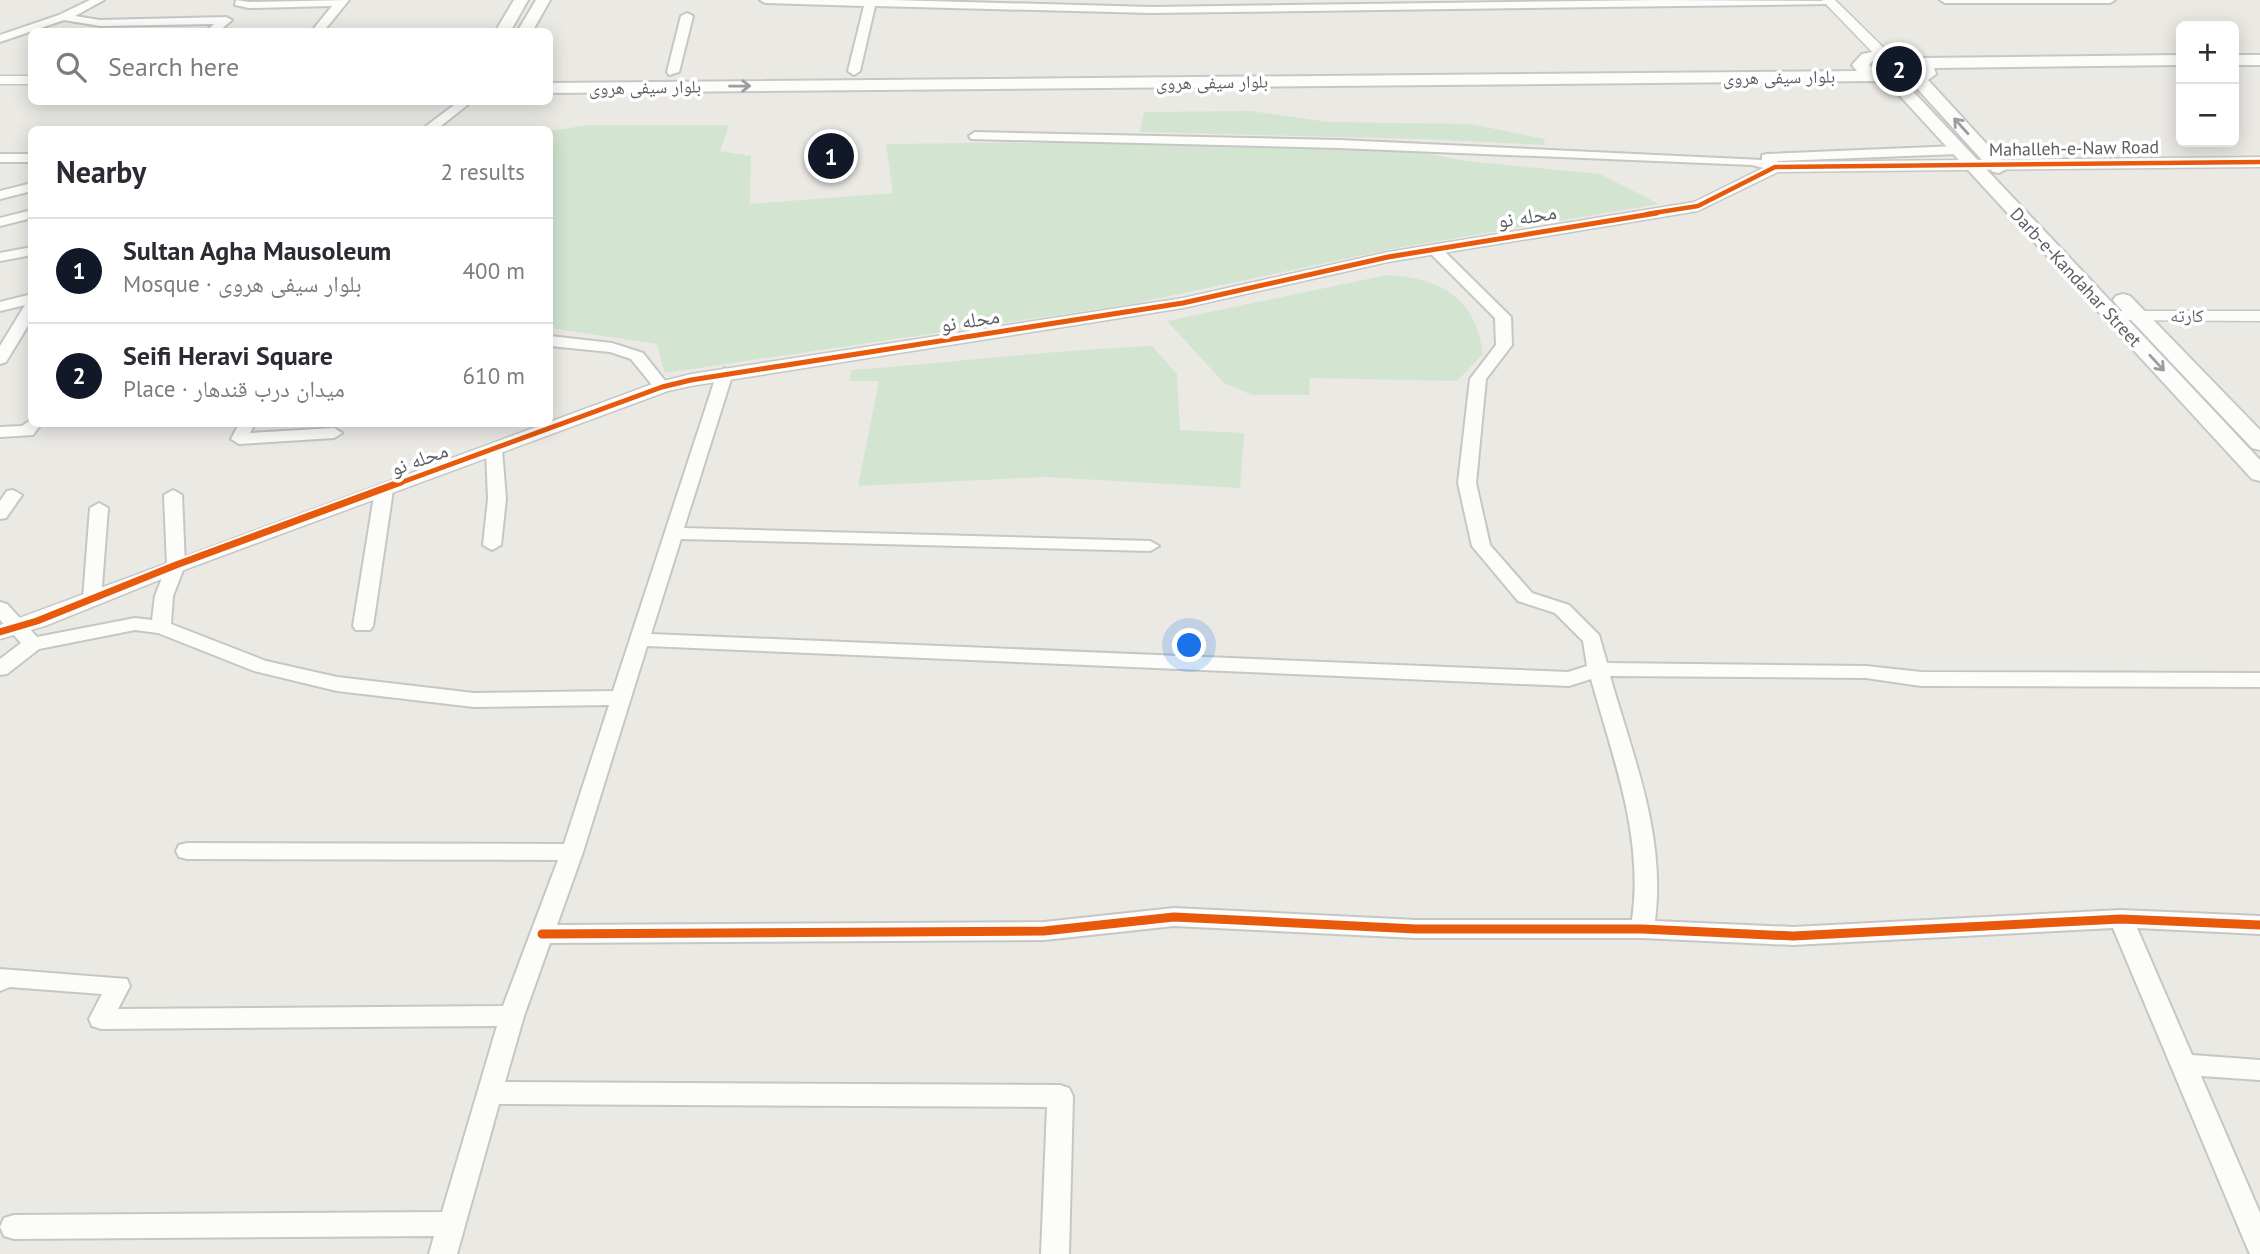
<!DOCTYPE html>
<html lang="en">
<head>
<meta charset="utf-8">
<style>
	:root { --surface:#fff; --page:#f2f2f3; --text:#2b2b33; --muted:#7c7c81; --line:#e1e1e2; --accent:#111827 }
	body { margin:0; font-family:"PT Sans","Noto Naskh Arabic",sans-serif; background:var(--page); color:var(--text) }
	.controls { position:absolute; right:21px; top:21px; display:grid; overflow:hidden; border-radius:10px; box-shadow:0 4px 18px #0003 }
	.controls button { width:63px; height:63px; display:grid; place-items:center; padding:0; border:0; border-bottom:2px solid var(--line); background:var(--surface); color:var(--text); font:35px sans-serif }
	.you { position:absolute; left:1190px; top:646px; width:24px; height:24px; margin:-18px; border:5px solid #fff; border-radius:50%; background:#1a73e8; box-shadow:0 0 0 10px #1a73e833 }
	.badge { display:grid; place-items:center; width:46px; height:46px; border-radius:50%; background:var(--accent); color:#fff; font-size:23px; font-weight:700 }
	.pin { position:absolute; translate:-50% -50%; border:4px solid #fff; box-shadow:0 2px 7px #0006 }
	.list { margin:0; padding:0; list-style:none }
	h2 { display:flex; justify-content:space-between; align-items:center; height:91px; margin:0; padding:0 28px; font-size:30px }
	h2 small { font-size:23px; font-weight:400; color:var(--muted) }
	.list li { display:grid; grid-template-columns:46px 1fr auto; gap:21px; align-items:center; box-sizing:border-box; height:105px; padding:0 28px; border-top:2px solid var(--line) }
	.list b { display:block; font-size:26px; white-space:nowrap }
	.list p { margin:0; font-size:23px; white-space:nowrap; color:var(--muted) }
	.list em { font-size:23px; font-style:normal; color:var(--muted) }
	.icon { flex:none; width:38px; height:38px; fill:none; stroke:currentColor; stroke-width:2; stroke-linecap:round; stroke-linejoin:round }
	.map { position:relative; flex:none; width:2260px; height:1254px; overflow:hidden }
	.search { position:absolute; background:var(--surface); box-shadow:0 4px 18px #0003; left:28px; top:28px; width:525px; height:77px; display:flex; align-items:center; gap:18px; box-sizing:border-box; padding:0 24px; border-radius:10px; color:var(--muted); font-size:26px }
	.panel { position:absolute; background:var(--surface); box-shadow:0 4px 18px #0003; left:28px; top:126px; width:525px; height:301px; border-radius:10px }
	.map>svg:first-child { display:block }
	.green { fill:#d3e5d1 }
	.lines { fill:none; stroke-linecap:round; stroke-linejoin:round }
	.minor-casing { stroke:#c6c6c5; stroke-width:4 }
	.tertiary-casing { stroke:#c6c6c5; stroke-width:3 }
	.secondary-casing { stroke:#c7c7c6; stroke-width:4 }
	.minor { fill:#fcfcfb; fill-rule:evenodd }
	.tertiary { fill:#fcfcfb; fill-rule:evenodd }
	.secondary { fill:#fcfcfb; fill-rule:evenodd }
	.cycleway-far3-casing { stroke:#fff; stroke-width:7 }
	.cycleway-far2-casing { stroke:#fff; stroke-width:9 }
	.cycleway-far1-casing { stroke:#fff; stroke-width:11 }
	.cycleway-casing { stroke:#fff; stroke-width:13 }
	.cycleway-far3 { stroke:#e8590c; stroke-width:4.5 }
	.cycleway-far2 { stroke:#e8590c; stroke-width:5 }
	.cycleway-far1 { stroke:#e8590c; stroke-width:7 }
	.cycleway { stroke:#e8590c; stroke-width:9 }
	.oneway { stroke:#9b9d9f }
	.labels { text-anchor:middle; dominant-baseline:central; stroke-width:7; stroke-linejoin:round; paint-order:stroke }
	.far-street-label { font-size:18px; fill:#5b5e62; stroke:#fff }
	.street-label { font-size:21px; fill:#5b5e62; stroke:#fff }
</style>
</head>
<body>
<div class="map">
<svg width="2260" height="1254" viewBox="0 0 2260 1254">
	<rect width="100%" height="100%" fill="#eae9e4"/>
	<g class="green">
		<path d="M1250 111 1328 122 1471 124 1544 139 1545 145 1422 139 1140 132 1144 112Z"/>
		<path d="M589 125H729L720 151 751 156 750 204 893 193 886 144 1077 142 1410 150 1465 161 1600 174 1659 204 1396 248 1132 304 665 373 657 344 550 328V131Z"/>
		<path d="M1387 275C1441 278 1476 298 1483 354L1457 381 1310 378 1309 395H1252L1224 383 1167 321Z"/>
		<path d="M1152 346 1177 374 1180 430 1244 433 1240 488 1046 477 858 486 879 381H850L851 370C951 363 1051 350 1152 346Z"/>
	</g>
	<g class="lines">
		<g class="minor-casing">
			<g id="minor">
				<path d="M90 0H104L75 16 100 20 226 17 232 20 218 32H205L214 24 100 26 64 20 0 42V35L59 15Z"/>
				<path d="M236 0 249 2 349 0 323 32H311L332 6 249 8 235 5Z"/>
				<path d="M760 0H891L1151 7 1659 0 1835 1 1830 4 1151 13 875 6 860 71 854 75 848 71 864 6 765 3Z"/>
				<path d="M1940 0H2115L2110 3H1945Z"/>
				<path d="M687 13 693 16 679 72 669 75 667 72 681 16Z"/>
				<path d="M458 102H471L436 130H421Z"/>
				<path d="M975 132 1339 140 1762 160V155L1767 154 1957 146 1963 150 1957 154 1777 161 1782 167 1775 171 1752 165 1339 148 971 139 969 136Z"/>
				<rect x="0" y="154" width="32" height="8"/>
				<path d="M32 183V191L0 199V191Z"/>
				<path d="M32 210V218L0 226V218Z"/>
				<path d="M1434 245 1439 246 1511 317 1512 345 1486 379 1476 483 1490 545 1532 593 1569 605 1599 635 1607 663 1866 666 1921 672 2260 673V687L1921 686 1866 678 1610 676C1633 757 1666 835 1655 921L1793 927 2121 910 2260 916V934L2137 928 2192 1055 2260 1060V1080L2201 1076 2260 1213V1254H2250L2246 1245 2113 928 1793 945 1642 938H1416L1174 926 1044 940 550 943 524 1016 505 1082 1060 1085 1069 1088 1073 1096 1069 1254H1041L1047 1107 499 1104 457 1254H429L434 1236 14 1239 4 1236 0 1227 4 1218 14 1215 442 1212 497 1026 101 1029 92 1026 89 1019 102 994 10 987 0 991V969L127 979 130 986 118 1009 503 1006 558 860 187 859 179 857 176 851 179 845 187 843 564 844 609 705 474 707 337 691 254 671 158 633 135 630 39 649 7 674 0 675V659L21 643 0 620V602L7 604 37 637 135 618 152 620 155 596 167 565 164 495 173 490 182 495 185 565 173 596 171 624 266 661 337 677 474 693 613 691 717 373 725 368 733 373 684 528 1150 541 1159 546 1150 551 681 539 651 634 1568 672 1587 666 1583 641 1555 613 1518 601 1472 546 1458 483 1470 379 1496 345 1495 318 1429 252 1427 249ZM647 646 1569 686 1591 679C1613 758 1644 837 1632 920H1416L1174 908 1044 922 557 925 583 852Z"/>
				<path d="M32 247V255L0 261V253Z"/>
				<path d="M32 294V319L6 362 0 364V346L25 305 0 311V302Z"/>
				<path d="M550 336 612 343 643 353 670 387 662 392 656 390 631 359 610 352 550 346Z"/>
				<path d="M32 419V424H41L33 435 0 437V427L22 426Z"/>
				<path d="M239 424H255L250 433 334 428 342 433 334 438 239 444 231 439Z"/>
				<path d="M494 445 502 450 506 499 501 545 492 550 483 545 488 499 486 450Z"/>
				<path d="M384 485 393 490 373 626 370 630H356L353 626 375 490Z"/>
				<path d="M13 490 22 495 6 518 0 519V501L7 491Z"/>
				<path d="M99 503 108 508 101 599 92 605 83 599 90 508Z"/>
			</g>
		</g>
		<g class="tertiary-casing">
			<g id="tertiary">
				<path d="M1822 0H1835L1888 52V58H1878Z"/>
				<rect x="0" y="76" width="32" height="8"/>
				<path d="M2260 157V167L1778 172 1698 211 1388 262 1183 308 691 386 668 391 184 570 45 626 0 639V625L655 383 691 374 1183 298 1388 252 1694 202 1775 162Z"/>
				<path d="M2113 311H2260V321L2107 320 2104 316 2107 312Z"/>
			</g>
		</g>
		<g class="secondary-casing">
			<g id="secondary">
				<path d="M514 0H528L510 32H495Z"/>
				<path d="M536 0H550L532 32H517Z"/>
				<path d="M1883 50 1921 58 2181 55V65L1934 68 1936 74 1928 80 2005 164 2008 168 1999 173 1993 172 1914 85 1908 86 2260 460V481L2252 479 1890 85 1873 81 550 93V83L1857 71 1852 65 1862 54ZM1883 60 1908 64 1920 72C1903 81 1883 76 1869 65L1873 61Z"/>
				<rect x="2234" y="55" width="26" height="10"/>
				<path d="M2123 294 2130 296 2260 430V450L2252 448 2116 304 2113 300 2116 296Z"/>
			</g>
		</g>
		<use href="#minor" class="minor"/>
		<use href="#tertiary" class="tertiary"/>
		<use href="#secondary" class="secondary"/>
		<g class="cycleway-far3-casing">
			<path id="cycleway-far3" d="M1647 214 1698 206 1775 167 2260 162"/>
		</g>
		<g class="cycleway-far2-casing">
			<path id="cycleway-far2" d="M397 484 662 387 691 380 1183 303 1388 257 1657 213"/>
		</g>
		<g class="cycleway-far1-casing">
			<path id="cycleway-far1" d="M0 632 37 621 176 565 401 482"/>
		</g>
		<g class="cycleway-casing">
			<path id="cycleway" d="M542 934 1044 931 1174 917 1416 929H1642L1793 936 2121 919 2260 925"/>
		</g>
		<use href="#cycleway-far3" class="cycleway-far3"/>
		<use href="#cycleway-far2" class="cycleway-far2"/>
		<use href="#cycleway-far1" class="cycleway-far1"/>
		<use href="#cycleway" class="cycleway"/>
	</g>
	<defs><path id="oneway-shaft" d="M-6 0H5M1.5-3L5.5 0L1.5 3" fill="none" stroke-width="1.6" stroke-linecap="round" stroke-linejoin="round" transform="scale(1.75)"/></defs>
	<g class="oneway">
		<use href="#oneway-shaft" transform="translate(740 86) rotate(-1)"/>
		<use href="#oneway-shaft" transform="translate(1961 126) rotate(-132)"/>
		<use href="#oneway-shaft" transform="translate(2157 363) rotate(47)"/>
	</g>
	<g class="labels">
		<g class="far-street-label">
			<text transform="translate(1779 77) rotate(-1)">بلوار سیفی هروی</text>
			<text transform="translate(1212 82) rotate(-1)">بلوار سیفی هروی</text>
			<text transform="translate(645 87) rotate(-1)">بلوار سیفی هروی</text>
			<text transform="translate(2074 148) rotate(-1)">Mahalleh-e-Naw Road</text>
			<text transform="translate(2076 277) rotate(47)">Darb-e-Kandahar Street</text>
			<text x="2187" y="315">کارته</text>
		</g>
		<g class="street-label">
			<text transform="translate(1527 216) rotate(-9)">محله نو</text>
			<text transform="translate(970 320) rotate(-9)">محله نو</text>
			<text transform="translate(419 459) rotate(-20)">محله نو</text>
		</g>
	</g>
</svg>
<div class="controls">
<button>+</button>
<button>−</button>
</div>
<div class="you"></div>
<div class="pin badge" style="left:831px;top:156px">1</div>
<div class="pin badge" style="left:1899px;top:69px">2</div>
<div class="search"><svg class="icon" aria-label="search" viewBox="0 0 24 24"><circle cx="10" cy="10" r="6"/><path d="M15 15l6 6"/></svg>Search here</div>
<section class="panel">
<h2>Nearby<small>2 results</small></h2>
<ul class="list">
<li><span class="badge">1</span><div><b>Sultan Agha Mausoleum</b><p>Mosque · بلوار سیفی هروی</p></div><em>400 m</em></li>
<li><span class="badge">2</span><div><b>Seifi Heravi Square</b><p>Place · میدان درب قندهار</p></div><em>610 m</em></li>
</ul>
</section>
</div>
</body>
</html>
